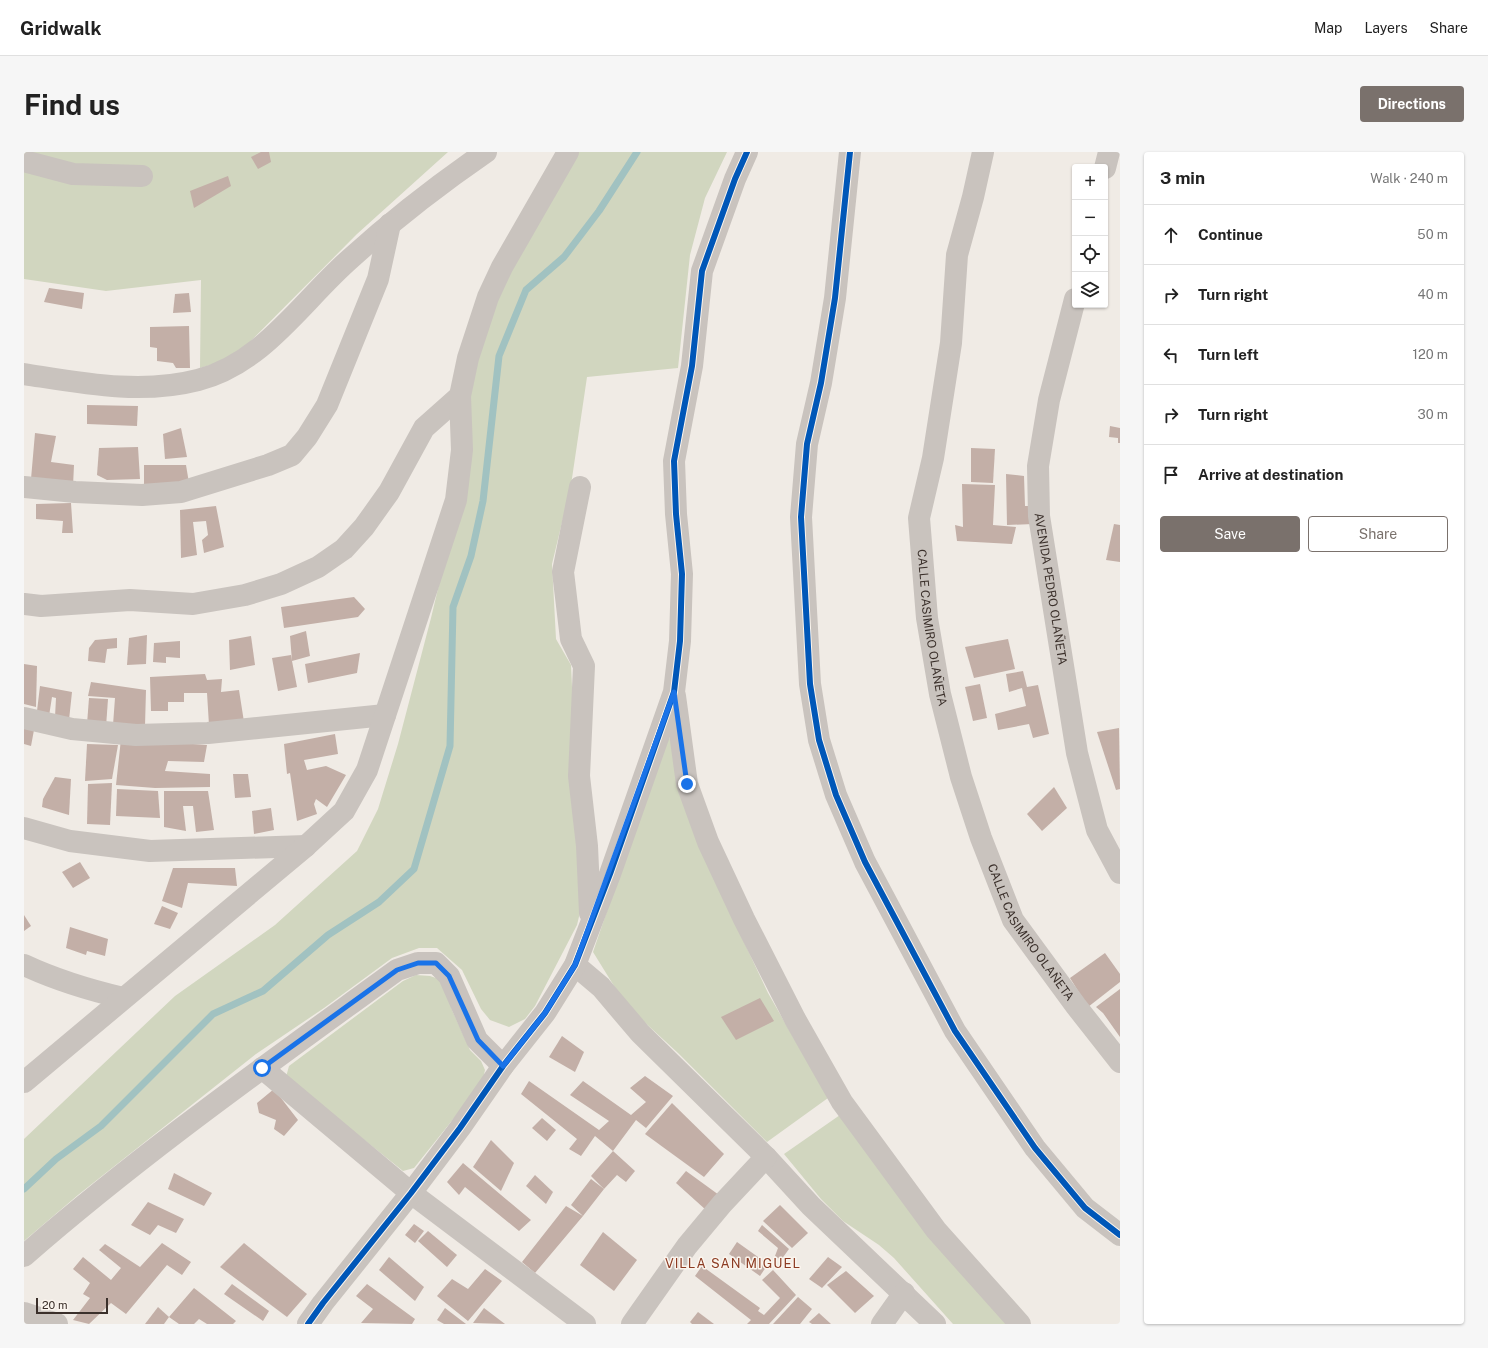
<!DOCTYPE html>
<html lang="en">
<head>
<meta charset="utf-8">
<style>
	:root { --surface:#fff; --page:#f6f6f6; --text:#222; --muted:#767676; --line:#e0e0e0; --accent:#7a716c }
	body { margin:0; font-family:"Public Sans",sans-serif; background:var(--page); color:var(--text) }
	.controls { position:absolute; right:12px; top:12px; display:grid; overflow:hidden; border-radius:4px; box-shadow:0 1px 3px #0004 }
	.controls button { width:36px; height:36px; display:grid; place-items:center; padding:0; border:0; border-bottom:1px solid var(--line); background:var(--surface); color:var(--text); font:20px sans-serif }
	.scale { position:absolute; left:12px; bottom:10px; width:72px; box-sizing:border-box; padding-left:4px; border:2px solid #3b302b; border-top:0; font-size:11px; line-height:14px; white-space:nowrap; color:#3b302b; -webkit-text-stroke:3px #fbf5ee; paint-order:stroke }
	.stop { position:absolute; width:12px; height:12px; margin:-9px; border:3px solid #1a73e8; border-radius:50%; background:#fff }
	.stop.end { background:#1a73e8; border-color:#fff; box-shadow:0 1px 4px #0008 }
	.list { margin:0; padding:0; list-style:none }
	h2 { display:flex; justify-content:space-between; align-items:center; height:52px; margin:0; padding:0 16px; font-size:17px }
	h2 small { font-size:13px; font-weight:400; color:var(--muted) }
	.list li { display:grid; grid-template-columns:26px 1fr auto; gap:12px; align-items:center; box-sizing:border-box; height:60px; padding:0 16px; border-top:1px solid var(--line) }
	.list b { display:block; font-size:15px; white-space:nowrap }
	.list em { font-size:13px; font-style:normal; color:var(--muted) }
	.actions { display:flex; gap:8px; padding:12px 16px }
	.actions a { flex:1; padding:9px 0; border:1px solid var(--accent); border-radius:4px; text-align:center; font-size:14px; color:var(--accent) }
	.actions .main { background:var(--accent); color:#fff }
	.icon { flex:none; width:22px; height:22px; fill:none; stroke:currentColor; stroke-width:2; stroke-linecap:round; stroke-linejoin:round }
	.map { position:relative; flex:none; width:1096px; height:1172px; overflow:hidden; border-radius:4px }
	header { display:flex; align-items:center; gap:24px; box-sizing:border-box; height:56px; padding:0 20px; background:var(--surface); border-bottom:1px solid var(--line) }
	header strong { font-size:19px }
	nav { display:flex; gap:22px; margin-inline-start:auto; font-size:14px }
	.intro { display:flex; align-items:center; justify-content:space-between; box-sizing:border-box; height:96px; padding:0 24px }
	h1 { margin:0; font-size:28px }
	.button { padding:10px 18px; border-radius:4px; background:var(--accent); color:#fff; font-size:14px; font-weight:700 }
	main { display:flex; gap:24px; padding:0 24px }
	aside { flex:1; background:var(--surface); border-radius:4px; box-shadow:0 1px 3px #0004 }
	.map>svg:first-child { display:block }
	.green { fill:#d1d6bf }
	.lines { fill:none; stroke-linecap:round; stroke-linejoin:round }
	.stream { stroke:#a1c2c1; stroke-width:7 }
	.building { fill:#c3afa7 }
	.minor { stroke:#c9c3be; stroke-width:22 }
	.cycleway-casing { stroke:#fbf5ee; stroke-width:8 }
	.cycleway { stroke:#0057b8; stroke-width:6 }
	.route { stroke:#1a73e8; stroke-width:5 }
	.labels { text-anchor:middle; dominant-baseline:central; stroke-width:3; stroke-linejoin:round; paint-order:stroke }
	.street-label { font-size:12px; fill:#3b302b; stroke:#fbf5ee }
	.neighbourhood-label { font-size:13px; letter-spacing:1px; fill:#8c3b22; stroke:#fbf5ee }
</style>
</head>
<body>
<header>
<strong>Gridwalk</strong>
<nav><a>Map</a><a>Layers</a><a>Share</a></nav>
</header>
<div class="intro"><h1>Find us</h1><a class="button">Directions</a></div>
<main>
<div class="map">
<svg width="1096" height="1172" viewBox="0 0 1096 1172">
	<rect width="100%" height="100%" fill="#f0ebe5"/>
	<g class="green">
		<path d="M0 0H424L333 82 210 206 176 216 177 128 82 139 0 127Z"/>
		<path d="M555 0H703L681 46 666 103 654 216 563 225 547 333 528 412 532 487 547 513 558 752 553 773 511 854 501 867 485 875 466 868 457 857 438 818 413 796H395L368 806 300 856 232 902 54 1043 0 1089V987L151 844 251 773 333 699 354 657 374 592 407 466 419 416 446 233 478 126Z"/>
		<path d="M645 584 687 720 744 841 804 946 743 990 654 901 616 866 595 842 569 800 637 601Z"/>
		<path d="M392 823 406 824 415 827 422 837 428 858 446 898 457 909 461 918 458 931 390 1016 379 1019 262 925 265 914 379 829Z"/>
		<path d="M816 963 984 1172H929L870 1106 855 1093 819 1069 797 1047 760 1002Z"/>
	</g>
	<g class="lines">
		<path class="stream" d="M0 1037 32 1007 77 974 189 862 239 839 304 783 355 750 390 717 426 594 429 455 447 404 459 349 475 204 502 138 540 105 575 59 613 0"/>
	</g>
	<g class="building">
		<path d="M237 0H245L247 10 234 17 227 5Z"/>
		<path d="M204 24 207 34 170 56 166 39Z"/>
		<path d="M25 136 60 141 58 157 20 150Z"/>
		<path d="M165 141 167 160 149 161 151 142Z"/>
		<path d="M165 174 166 216H152L149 211 133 209V196L126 195V175Z"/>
		<path d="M63 253 114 254 113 274 63 272Z"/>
		<path d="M1086 274 1096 276V291H1094V286L1085 285Z"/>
		<path d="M157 276 163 305 141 307 139 282Z"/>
		<path d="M11 281 32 284 27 310 50 313 49 334 7 327Z"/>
		<path d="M114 295 116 327 83 328 73 323 75 296Z"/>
		<path d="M947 296 971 297 969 331 947 330Z"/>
		<path d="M120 313H162L165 331 120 334Z"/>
		<path d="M982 322 1000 324 1001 354H1009V372L983 373Z"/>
		<path d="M938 332 971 333 969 373 992 375 988 392 933 389 931 373 939 375Z"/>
		<path d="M47 351 49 381H38L39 369 12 367V352Z"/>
		<path d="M192 354 200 395 180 401 178 388 184 383 182 369 169 370 173 403 157 406 156 358Z"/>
		<path d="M1090 372 1096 373V410L1082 408Z"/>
		<path d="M330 445 341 457 334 465 260 476 257 455Z"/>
		<path d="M282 479 286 504 268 509 273 535 254 539 248 506 267 503 268 509 266 484Z"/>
		<path d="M123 483 122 512 103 513 105 486Z"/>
		<path d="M227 484 231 513 206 518 205 488Z"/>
		<path d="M93 486V496L83 497 81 511 64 509 65 496 71 488Z"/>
		<path d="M984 487 991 517 950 526 941 495Z"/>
		<path d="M156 489V506L142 505V511L129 510 130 491Z"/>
		<path d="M336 501 333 521 284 531 281 512Z"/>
		<path d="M0 512 13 514 12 555 0 552Z"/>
		<path d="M999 519 1003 535 1014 533 1025 582 1009 586 1005 572 974 578 971 562 1002 554 998 536 985 540 982 522Z"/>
		<path d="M181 522 183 528 198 527 197 540 215 538 220 570 185 573 183 541H160V550H144V559H127L126 525Z"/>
		<path d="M67 530 122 538 121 574 89 573 91 546 64 544Z"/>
		<path d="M956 532 963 566 949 569 941 535Z"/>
		<path d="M16 534 48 540 45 568 31 565 32 546 28 545 25 564 13 559Z"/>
		<path d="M65 546 84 547 82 575 63 572Z"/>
		<path d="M0 576 10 578 7 594 0 592Z"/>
		<path d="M1095 576 1096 637 1092 638 1073 580Z"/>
		<path d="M311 582 314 602 280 608 283 618 302 614 322 623 303 655 292 647 290 652 293 662 273 669 266 621 263 622 260 592Z"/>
		<path d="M97 587 183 593 180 610 144 609 141 619 186 622V635L131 636 92 633Z"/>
		<path d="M63 592 94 593 88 627 61 629Z"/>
		<path d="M209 622H224L227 645 211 646Z"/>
		<path d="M31 625 47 627 45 663 18 655 19 647Z"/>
		<path d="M88 631 86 673 63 672 64 632Z"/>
		<path d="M1030 635 1043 656 1018 679 1003 662Z"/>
		<path d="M93 637 134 639 136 666 92 664Z"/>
		<path d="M140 639H184L190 678 172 680 169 654H159L162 679 140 675Z"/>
		<path d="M247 656 250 678 230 682 228 659Z"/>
		<path d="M56 710 66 726 49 736 38 720Z"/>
		<path d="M149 716H211L213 734 164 731 158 756 138 749Z"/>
		<path d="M138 754 154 761 146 777 130 772Z"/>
		<path d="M0 763 7 774 0 779Z"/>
		<path d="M46 775 84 787 81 804 63 799 62 803 42 796Z"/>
		<path d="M1081 801 1096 822V830L1064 855 1046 826Z"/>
		<path d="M1096 837V885L1079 861 1072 855Z"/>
		<path d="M736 846 750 869 712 888 697 865Z"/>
		<path d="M538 884 560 900 551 920 525 905Z"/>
		<path d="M621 924 649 944 622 976 612 968 589 999 571 984 557 1004 545 997 553 987 497 942 505 929 575 978 585 969 546 943 559 929 607 963 622 950 606 936Z"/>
		<path d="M250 937 274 968 260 984 250 977 252 968 235 961 233 951Z"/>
		<path d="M648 951 700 1002 680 1025 621 982Z"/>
		<path d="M518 966 532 978 523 989 508 976Z"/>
		<path d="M467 988 490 1011 477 1039 449 1015Z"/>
		<path d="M589 999 611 1019 602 1030 593 1023 580 1037 567 1024Z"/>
		<path d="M439 1011 507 1068 495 1079 441 1035 435 1043 423 1030Z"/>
		<path d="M662 1019 695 1043 682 1058 652 1031Z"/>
		<path d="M150 1021 188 1041 180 1054 144 1037Z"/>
		<path d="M511 1023 529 1040 522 1052 502 1034Z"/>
		<path d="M567 1027 580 1037 559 1064 511 1121 498 1110 542 1054 559 1064 547 1053Z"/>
		<path d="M124 1050 160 1067 152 1081 134 1073 126 1083 107 1073Z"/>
		<path d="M756 1053 784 1081 768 1096 739 1069Z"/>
		<path d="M390 1072 400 1079 391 1091 381 1083Z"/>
		<path d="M738 1073 765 1097 757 1108 751 1104 754 1096 734 1079Z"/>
		<path d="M404 1079 433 1103 423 1115 394 1089Z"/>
		<path d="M579 1080 613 1108 590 1139 556 1113Z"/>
		<path d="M713 1090 744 1112 736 1124 705 1102Z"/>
		<path d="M138 1091 167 1110 158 1123 143 1113 102 1162 87 1151 65 1172 49 1168 66 1146 59 1142 66 1131 49 1117 59 1105 87 1128 97 1116 75 1098 81 1092 116 1115Z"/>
		<path d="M220 1091 283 1142 263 1165 196 1115Z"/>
		<path d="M365 1105 400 1135 391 1149 355 1118Z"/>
		<path d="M804 1105 818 1115 798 1136 785 1127Z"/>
		<path d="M678 1114 736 1156 734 1159 740 1163 756 1146 738 1128 749 1118 772 1143 745 1172H723L727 1168 671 1124Z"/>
		<path d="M461 1117 478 1129 444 1169 413 1144 428 1127 444 1137Z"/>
		<path d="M822 1119 850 1144 831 1161 803 1133Z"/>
		<path d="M208 1132 245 1159 239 1169 200 1142Z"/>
		<path d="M343 1132 391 1167 388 1172 337 1171 349 1157 332 1144Z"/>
		<path d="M170 1136 212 1169 209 1172H183L175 1167 170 1172H155L145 1165Z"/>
		<path d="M774 1145 788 1157 776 1172H749Z"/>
		<path d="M134 1155 145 1165 140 1172H121Z"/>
		<path d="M421 1156 442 1172H420L413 1168Z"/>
		<path d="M460 1156 481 1172 449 1171Z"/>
		<path d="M674 1160 690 1172H668L666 1170Z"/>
		<path d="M795 1161 807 1172H788L785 1170Z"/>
	</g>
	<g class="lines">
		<g class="minor">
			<path d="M826 0 811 146 797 231 783 292 777 365 786 532 795 588 812 643 841 710 931 879 1011 996 1061 1056 1096 1083"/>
			<path id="s1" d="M959 0 949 45 933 103 927 191 909 306 895 366 903 466 916 542 937 625 957 686 989 768 1052 854 1096 910"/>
			<path d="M0 9 49 22 118 24"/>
			<path d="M1081 16 1085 0"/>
			<path id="s2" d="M1051 147 1025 248 1014 314 1015 364 1053 601 1073 678 1096 721"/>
			<path d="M0 222C58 231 116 243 174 228 240 211 278 149 326 107 369 68 414 33 462 0"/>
			<path d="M0 335 51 340 118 343 157 340 244 313 268 303 283 285 303 253 354 127 366 72"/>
			<path d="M556 335 539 420 547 487 560 514 555 624 563 694 566 761"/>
			<path d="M0 452 17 454 106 448 169 452 221 443 257 432 294 415 320 397 340 375 365 340 400 276 436 244"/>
			<path d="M651 544 663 632 684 690 720 767 771 867 818 950 912 1078 996 1172"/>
			<path d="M0 566 48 577 112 583 184 581 361 563"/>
			<path d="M0 676 46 689 126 699 282 694"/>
			<path d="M0 813C32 828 65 838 99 846"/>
			<path d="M551 813 577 835 616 881 742 1005 787 1054 911 1172"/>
			<path d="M238 916 387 1041 561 1172"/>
			<path d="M0 930 282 694 320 659 343 618 432 348 438 298 436 244 444 206 464 145 478 115 544 0"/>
			<path d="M0 1104C118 1001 247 910 373 818L394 811H412L425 824 453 888 479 914"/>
			<path d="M0 1161 33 1172"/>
			<path d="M284 1172 299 1151 387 1041 436 976 479 914 521 861 551 813 586 722 650 540 656 489 658 422 652 362 650 309 668 214 678 119 711 27 723 0"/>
			<path d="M608 1172 663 1094 698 1052 742 1005"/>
			<path d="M858 1172 880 1141"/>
		</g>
		<g class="cycleway-casing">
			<g id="cycleway">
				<path d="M826 0 811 146 797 231 783 292 777 365 786 532 795 588 812 643 841 710 931 879 1011 996 1061 1056 1096 1083"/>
				<path d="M284 1172 299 1151 387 1041 436 976 479 914 521 861 551 813 586 722 650 540 656 489 658 422 652 362 650 309 668 214 678 119 711 27 723 0"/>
			</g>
		</g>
		<use href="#cycleway" class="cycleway"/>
	</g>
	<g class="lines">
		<path class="route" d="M238 916 373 818 394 811H412L425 824 454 888 479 914 521 861 551 813 650 540 663 632"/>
	</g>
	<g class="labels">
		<g class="street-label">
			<text stroke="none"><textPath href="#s2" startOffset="295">AVENIDA PEDRO OLAÑETA</textPath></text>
			<text stroke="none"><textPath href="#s1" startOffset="483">CALLE CASIMIRO OLAÑETA</textPath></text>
			<text stroke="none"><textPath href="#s1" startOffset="807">CALLE CASIMIRO OLAÑETA</textPath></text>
		</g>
		<g class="neighbourhood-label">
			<text x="709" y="1111">VILLA SAN MIGUEL</text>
		</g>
	</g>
</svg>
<div class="controls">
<button>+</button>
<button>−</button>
<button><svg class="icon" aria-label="locate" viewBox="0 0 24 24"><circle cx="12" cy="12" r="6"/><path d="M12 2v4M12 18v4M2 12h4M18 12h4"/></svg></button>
<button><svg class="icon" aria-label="layers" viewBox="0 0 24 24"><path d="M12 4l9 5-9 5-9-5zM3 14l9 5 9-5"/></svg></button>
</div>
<div class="scale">20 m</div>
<div class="stop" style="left:238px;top:916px"></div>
<div class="stop end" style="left:663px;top:632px"></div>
</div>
<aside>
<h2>3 min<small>Walk · 240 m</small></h2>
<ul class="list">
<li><svg class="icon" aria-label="ahead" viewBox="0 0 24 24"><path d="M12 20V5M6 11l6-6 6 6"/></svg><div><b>Continue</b></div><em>50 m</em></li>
<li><svg class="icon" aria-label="right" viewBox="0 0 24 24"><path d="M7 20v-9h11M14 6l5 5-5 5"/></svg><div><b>Turn right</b></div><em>40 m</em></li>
<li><svg class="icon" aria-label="left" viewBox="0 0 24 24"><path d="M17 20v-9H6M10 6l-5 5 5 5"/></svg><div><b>Turn left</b></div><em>120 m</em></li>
<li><svg class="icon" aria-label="right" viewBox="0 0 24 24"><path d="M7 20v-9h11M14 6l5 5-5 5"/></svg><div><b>Turn right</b></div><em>30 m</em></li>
<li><svg class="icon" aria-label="arrive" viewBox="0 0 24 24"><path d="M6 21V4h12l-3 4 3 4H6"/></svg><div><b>Arrive at destination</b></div></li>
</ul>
<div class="actions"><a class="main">Save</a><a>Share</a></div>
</aside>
</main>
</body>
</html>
